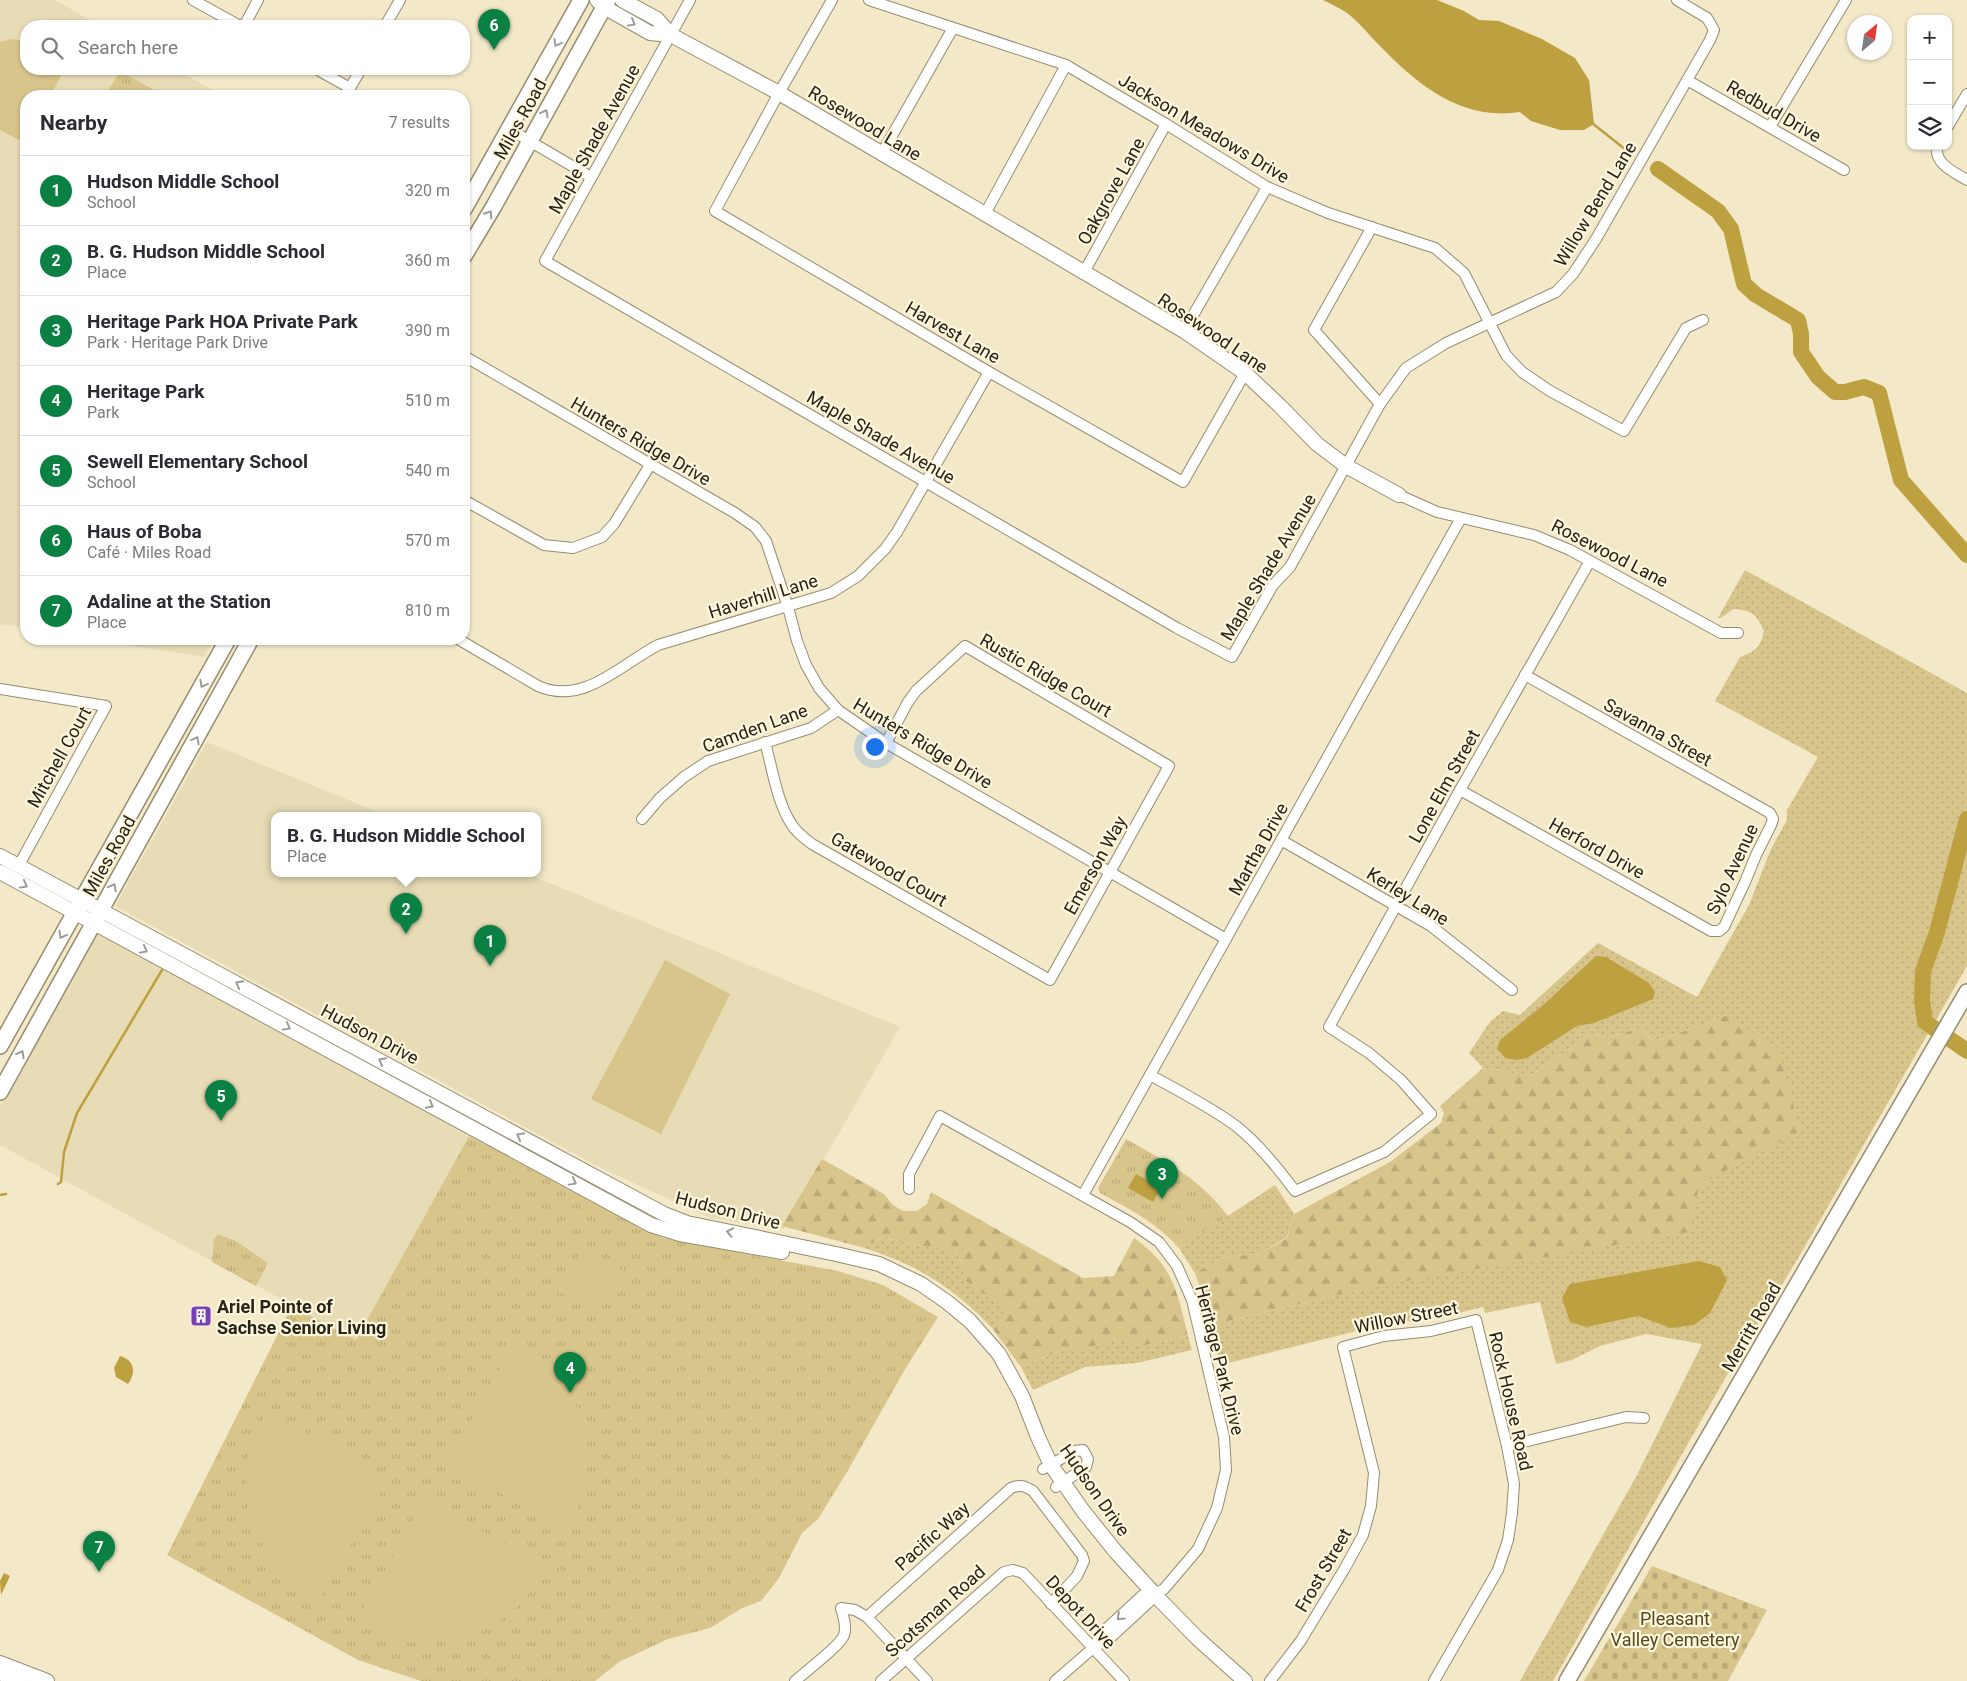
<!DOCTYPE html>
<html lang="en">
<head>
<meta charset="utf-8">
<style>
	:root { --surface:#fff; --page:#f7f7f7; --text:#2b2b33; --muted:#7c7c81; --line:#e1e1e2; --accent:#0b8043 }
	body { margin:0; font-family:Roboto,sans-serif; background:var(--page); color:var(--text) }
	.controls { position:absolute; right:15px; top:15px; display:grid; overflow:hidden; border-radius:10px; box-shadow:0 1px 4px #0004 }
	.controls button { width:45px; height:45px; display:grid; place-items:center; padding:0; border:0; border-bottom:1px solid var(--line); background:var(--surface); color:var(--text); font:25px sans-serif }
	.compass { position:absolute; left:1847px; top:15px; width:45px; height:45px; border-radius:50%; background:var(--surface); box-shadow:0 1px 4px #0004; rotate:29deg }
	.you { position:absolute; left:874px; top:746px; width:18px; height:18px; margin:-12px; border:4px solid #fff; border-radius:50%; background:#1a73e8; box-shadow:0 0 0 8px #1a73e833 }
	.badge { display:grid; place-items:center; width:32px; height:32px; border-radius:50%; background:var(--accent); color:#fff; font-size:16px; font-weight:700 }
	.pin { position:absolute; translate:-50% -41px; filter:drop-shadow(0 1px 2px #0008) }
	.pin::after { content:''; position:absolute; top:26px; width:18px; height:15px; background:inherit; clip-path:polygon(0 0,100% 0,50% 100%) }
	.popup { position:absolute; left:271px; top:812px; width:270px; height:65px; box-sizing:border-box; display:grid; place-content:center; border-radius:10px; background:var(--surface); filter:drop-shadow(0 1px 4px #0005); font-size:16px; white-space:nowrap; color:var(--muted) }
	.popup b { font-size:19px; color:var(--text) }
	.popup::after { content:''; position:absolute; left:50%; top:100%; margin-left:-10px; border:10px solid transparent; border-top-color:var(--surface) }
	.list { margin:0; padding:0; list-style:none }
	h2 { display:flex; justify-content:space-between; align-items:center; height:65px; margin:0; padding:0 20px; font-size:21px }
	h2 small { font-size:16px; font-weight:400; color:var(--muted) }
	.list li { display:grid; grid-template-columns:32px 1fr auto; gap:15px; align-items:center; box-sizing:border-box; height:70px; padding:0 20px; border-top:1px solid var(--line) }
	.list b { display:block; font-size:19px; white-space:nowrap }
	.list p { margin:0; font-size:16px; white-space:nowrap; color:var(--muted) }
	.list em { font-size:16px; font-style:normal; color:var(--muted) }
	.icon { flex:none; width:28px; height:28px; fill:none; stroke:currentColor; stroke-width:2; stroke-linecap:round; stroke-linejoin:round }
	.map { position:relative; flex:none; width:1967px; height:1681px; overflow:hidden }
	.search { position:absolute; background:var(--surface); box-shadow:0 1px 4px #0004; left:20px; top:20px; width:450px; height:55px; display:flex; align-items:center; gap:12px; box-sizing:border-box; padding:0 18px; border-radius:20px; color:var(--muted); font-size:19px }
	.panel { position:absolute; background:var(--surface); box-shadow:0 1px 4px #0004; left:20px; top:90px; width:450px; height:555px; border-radius:20px }
	.map>svg:first-child { display:block }
	.built { fill:#e8dcb6 }
	.grass { fill:url(#grass-dots) }
	.forest { fill:url(#forest-firs) }
	.cemetery { fill:url(#cemetery-stones) }
	.park { fill:url(#park-tufts) }
	.garden { fill:#d8c58b }
	.water { fill:#bda03f }
	.lines { fill:none; stroke-linecap:round; stroke-linejoin:round }
	.stream { stroke:#bda03f; stroke-width:2.5 }
	.river { stroke:#bda03f; stroke-width:16 }
	.minor-casing { stroke:#958c6f; stroke-width:12 }
	.tertiary-casing { stroke:#958c6f; stroke-width:16 }
	.secondary-casing { stroke:#958c6f; stroke-width:18 }
	.minor { stroke:#fff; stroke-width:10 }
	.tertiary { stroke:#fff; stroke-width:14 }
	.secondary { stroke:#fff; stroke-width:15 }
	.oneway { stroke:#9d9c97 }
	.labels { text-anchor:middle; dominant-baseline:central; stroke-width:4.5; stroke-linejoin:round; paint-order:stroke }
	.street-label { font-size:18px; fill:#262317; stroke:#fef6dd }
	.poi-label { font-size:18px; font-weight:bold; fill:#262317; stroke:#fef6dd; text-anchor:start }
	.park-label { font-size:18px; fill:#544820; stroke:#fef6dd }
</style>
</head>
<body>
<div class="map">
<svg width="1967" height="1681" viewBox="0 0 1967 1681">
	<defs>
		<pattern id="grass-dots" width="8" height="8" patternUnits="userSpaceOnUse" patternTransform="scale(1.25)"><rect width="8" height="8" fill="#d8c58b"/><path d="M2 2h.1M6 6h.1" fill="none" stroke="#b9a977" stroke-width="1.8" stroke-linecap="round"/></pattern>
		<pattern id="forest-firs" width="22" height="20" patternUnits="userSpaceOnUse" patternTransform="scale(1.25)"><rect width="22" height="20" fill="#d8c58b"/><path d="M5 1l3.5 6h-7zM16 11l3.5 6h-7z" fill="#b9a977"/></pattern>
		<pattern id="cemetery-stones" width="16" height="16" patternUnits="userSpaceOnUse" patternTransform="scale(1.25)"><rect width="16" height="16" fill="#d8c58b"/><path d="M2 7V4a2 2 0 0 1 4 0v3zM10 15v-3a2 2 0 0 1 4 0v3z" fill="#b9a977"/></pattern>
		<pattern id="park-tufts" width="24" height="20" patternUnits="userSpaceOnUse" patternTransform="scale(1.25)"><rect width="24" height="20" fill="#d8c58b"/><path d="M3 7l-1-3M5 7V3M7 7l1-3M15 17l-1-3M17 17v-4M19 17l1-3" fill="none" stroke="#b9a977"/></pattern>
	</defs>
	<rect width="100%" height="100%" fill="#f3e9c9"/>
	<g class="built">
		<path d="M0 0H55L100 26H26V69H175L223 96H26V628L0 624Z"/>
		<path d="M90 639H214L204 657Z"/>
		<path d="M207 742 385 815H275V873H525L900 1027 784 1229 710 1218 599 1167 115 906Z"/>
		<path d="M97 929 469 1136 356 1340 0 1145V1107Z"/>
	</g>
	<g class="grass">
		<path d="M1745 570 1967 693V966L1797 1260 1735 1361 1553 1681H1520L1636 1477 1702 1344 1646 1334 1600 1346 1572 1360 1556 1364 1540 1302 1485 1313 1483 1307 1441 1317 1381 1325 1220 1365 1211 1325 1378 1286 1699 1185 1799 1131 1725 1016 1654 1042 1640 1028 1606 1038 1593 1033 1530 1076 1483 1068 1469 1053 1490 1022 1503 1011 1520 1015 1598 943 1697 997 1749 905 1771 849 1787 820V810L1818 757 1715 701 1740 657C1756 651 1760 648 1764 631 1756 614 1752 610 1733 609L1721 618H1718Z"/>
		<path d="M1275 1185 1294 1214 1287 1237 1259 1254 1224 1257 1195 1273 1179 1248Z"/>
		<path d="M884 1237 921 1246 945 1248 959 1256 966 1281 1000 1305 1005 1318 992 1328C952 1286 916 1264 861 1247Z"/>
		<path d="M1188 1336 1192 1350 1137 1363 1085 1367 1033 1390 1021 1367 1061 1350H1081L1117 1338 1141 1346Z"/>
	</g>
	<g class="forest">
		<path d="M1725 1016 1778 1047 1800 1131 1699 1185 1690 1232 1378 1286 1211 1325 1203 1295 1195 1273 1224 1257 1259 1254 1287 1238 1294 1214 1390 1162 1441 1123 1444 1113 1440 1106 1483 1068 1530 1076 1593 1033 1606 1038 1640 1028 1654 1042Z"/>
		<path d="M822 1159 884 1194 893 1205 903 1211H917L927 1204 931 1192 1083 1278 1114 1276 1134 1238C1174 1266 1177 1292 1188 1336L1141 1346 1117 1338 1081 1350H1061L1021 1367 992 1328 1005 1318 1000 1305 966 1281 959 1256 945 1248 921 1246 884 1237 861 1247 782 1226Z"/>
	</g>
	<path class="cemetery" d="M1652 1566 1767 1610 1728 1681H1584Z"/>
	<g class="park">
		<path d="M120 71 165 96H105Z"/>
		<path d="M469 1136 663 1238 838 1271 883 1285 938 1317 904 1371 847 1472 818 1519 802 1533 779 1578 761 1601 742 1608 710 1628 668 1639 619 1662 595 1681H421L358 1660 167 1555 292 1306 356 1340Z"/>
		<path d="M1126 1139C1167 1162 1199 1178 1228 1216L1179 1248C1156 1222 1129 1209 1100 1193L1098 1188Z"/>
		<path d="M218 1234 236 1241 268 1263 256 1286 212 1262 214 1239Z"/>
	</g>
	<g class="garden">
		<path d="M12 39 26 41V69H65L50 96H26V138L19 140 0 130V42Z"/>
		<path d="M119 81 133 88 128 96H111Z"/>
		<path d="M665 960 730 994 661 1134 591 1099Z"/>
		<path d="M591 1251 629 1275C625 1281 622 1290 616 1295 599 1310 575 1301 559 1292L581 1253Z"/>
		<path d="M514 1342C531 1353 549 1364 561 1380 587 1414 595 1463 580 1503 577 1513 571 1522 566 1530L453 1467 450 1462 452 1455Z"/>
		<path d="M267 1410 380 1474 385 1482 383 1489 320 1599C310 1593 299 1588 291 1580 252 1548 238 1493 251 1445 255 1433 262 1421 267 1410Z"/>
		<path d="M426 1503 434 1505 546 1566C540 1575 535 1587 528 1595 503 1628 454 1645 414 1642 393 1641 374 1631 356 1621L420 1508Z"/>
	</g>
	<g class="water">
		<path d="M1323 0H1437L1464 11 1479 20 1499 21 1542 39 1575 58 1589 80 1594 124 1584 130H1560L1531 121 1520 112C1461 121 1418 85 1380 46 1369 35 1359 22 1347 13 1340 8 1331 4 1323 0Z"/>
		<path d="M1596 956 1606 957 1649 983 1655 992 1653 999 1594 1023 1577 1026 1527 1058 1516 1060 1505 1058 1497 1049 1500 1040 1542 1006Z"/>
		<path d="M1136 1174 1161 1188 1153 1202 1128 1188Z"/>
		<path d="M1699 1261 1720 1267 1727 1280 1710 1313 1694 1325 1671 1328 1638 1316 1586 1327 1570 1322 1562 1298 1570 1284Z"/>
		<path d="M120 1356C135 1360 136 1373 128 1384L116 1377 114 1368Z"/>
		<path d="M4 1573 10 1576 1 1595 0 1581Z"/>
	</g>
	<g class="lines">
		<g class="stream">
			<path d="M1592 123 1626 150"/>
			<path d="M58 1184 61 1182 64 1152 77 1113 162 970"/>
			<path d="M0 1195 6 1194"/>
		</g>
		<g class="river">
			<path d="M1658 169 1718 211 1731 229 1744 284 1756 295 1798 320 1801 334V352L1818 377 1835 392H1845L1864 387 1879 393 1901 480 1967 555"/>
			<path d="M1967 819 1937 932 1923 971 1922 1001 1925 1022 1967 1051"/>
		</g>
		<g class="minor-casing">
			<g id="minor">
				<path d="M193 0 240 26"/>
				<path d="M690 0 545 261 1177 628 1232 657 1273 585 1290 567 1380 404 1406 368 1446 343 1556 292 1573 274 1596 239 1710 40 1714 30 1707 18 1677 0"/>
				<path d="M832 0 779 93 715 211 989 372 1183 482 1245 373"/>
				<path d="M869 0 1066 65 1166 124 1267 187 1328 213 1435 248 1464 273 1506 355 1522 372 1550 391 1624 431 1686 328 1703 320"/>
				<path d="M244 26 258 0"/>
				<path d="M385 26 400 0"/>
				<path d="M316 69 350 88 361 69"/>
				<path d="M1687 80 1844 170"/>
				<path d="M1948 126 1967 94"/>
				<path d="M1770 127 1846 0"/>
				<path d="M509 129 591 177"/>
				<path d="M1937 146C1934 164 1954 172 1967 180"/>
				<path d="M881 155 953 28"/>
				<path d="M985 214 1066 65"/>
				<path d="M1372 227 1314 330 1380 404"/>
				<path d="M1083 274 1166 124"/>
				<path d="M1184 331 1267 187"/>
				<path d="M464 356 735 513 755 527 766 541 788 607 797 641 806 665 819 688 838 710 886 743 1226 939"/>
				<path d="M1399 495 1437 512 1534 535 1570 550 1721 633H1738"/>
				<path d="M464 500 544 545 573 548 602 537 614 524 650 465"/>
				<path d="M458 639 538 686C583 706 620 665 658 645L831 593 858 576 885 549 897 532 989 372"/>
				<path d="M0 689 106 706 19 865"/>
				<path d="M765 742C772 767 777 803 792 825 797 833 804 838 812 844L1050 980 1169 766 965 646 916 691 908 702 886 743"/>
				<path d="M1460 790 1711 931H1719L1724 927 1745 882 1756 855 1771 825 1773 819 1770 813 1525 675"/>
				<path d="M642 819 660 798 684 777 708 761 811 728 838 710"/>
				<path d="M1281 840 1431 926 1512 990"/>
				<path d="M1150 1075C1179 1091 1209 1106 1236 1126 1259 1144 1278 1168 1295 1191L1384 1152 1431 1114 1401 1080 1369 1053 1329 1027 1460 790 1590 561"/>
				<path d="M909 1189V1174L940 1116 1130 1222 1159 1242 1177 1266 1192 1300 1224 1437 1226 1470 1217 1508 1198 1549 1164 1589 1154 1594 1143 1595 1104 1631 1092 1649"/>
				<path d="M1083 1195 1461 518"/>
				<path d="M1507 1446 1626 1417 1644 1418"/>
				<path d="M1043 1469 1075 1451 1083 1450 1088 1459 1086 1467 1056 1487"/>
				<path d="M867 1617 1011 1488C1020 1484 1025 1486 1033 1491L1082 1555 1084 1561 1077 1576 1051 1604"/>
				<path d="M795 1681C805 1672 841 1645 844 1635 847 1626 843 1616 841 1608L855 1610 867 1617 927 1681"/>
				<path d="M881 1681 1004 1572 1013 1570 1023 1573 1124 1681"/>
				<path d="M1055 1681 1092 1649 1111 1637 1149 1602 1154 1594"/>
				<path d="M1270 1681 1300 1642 1345 1568 1363 1535 1371 1506 1374 1473 1343 1347 1384 1336 1431 1331 1476 1320 1507 1446 1514 1484 1512 1513 1508 1540 1498 1570 1434 1681"/>
			</g>
		</g>
		<g class="tertiary-casing">
			<g id="tertiary">
				<path d="M597 0 604 7 650 33 671 35"/>
				<path d="M622 0 657 19 671 35 779 93 1184 331 1245 373 1280 406 1317 444 1346 466 1399 495"/>
				<path d="M0 856 664 1214 687 1223 836 1254 879 1264 921 1284 947 1302 970 1321 999 1354 1022 1396 1038 1437 1051 1465 1083 1511 1116 1552 1159 1599 1197 1638 1245 1681"/>
				<path d="M0 872 651 1225 680 1234 782 1252"/>
				<path d="M0 1663 47 1681"/>
				<path d="M0 1673 20 1681"/>
			</g>
		</g>
		<g class="secondary-casing">
			<g id="secondary">
				<path d="M464 209 581 0"/>
				<path d="M464 256 494 206 608 0"/>
				<path d="M0 1046 228 639"/>
				<path d="M0 1092 251 639"/>
				<path d="M1567 1681 1967 992"/>
			</g>
		</g>
		<use href="#minor" class="minor"/>
		<use href="#tertiary" class="tertiary"/>
		<use href="#secondary" class="secondary"/>
	</g>
	<defs><path id="oneway-chevron" d="M-2-3.5L2.5 0L-2 3.5" fill="none" stroke-width="1.6" stroke-linecap="round" stroke-linejoin="round" transform="scale(1.25)"/></defs>
	<g class="oneway">
		<use href="#oneway-chevron" transform="translate(632 23) rotate(29)"/>
		<use href="#oneway-chevron" transform="translate(557 43) rotate(119)"/>
		<use href="#oneway-chevron" transform="translate(545 113) rotate(-61)"/>
		<use href="#oneway-chevron" transform="translate(489 214) rotate(-57)"/>
		<use href="#oneway-chevron" transform="translate(203 684) rotate(119)"/>
		<use href="#oneway-chevron" transform="translate(196 740) rotate(-61)"/>
		<use href="#oneway-chevron" transform="translate(24 885) rotate(29)"/>
		<use href="#oneway-chevron" transform="translate(113 887) rotate(-61)"/>
		<use href="#oneway-chevron" transform="translate(62 935) rotate(119)"/>
		<use href="#oneway-chevron" transform="translate(144 950) rotate(29)"/>
		<use href="#oneway-chevron" transform="translate(239 984) rotate(-152)"/>
		<use href="#oneway-chevron" transform="translate(287 1027) rotate(29)"/>
		<use href="#oneway-chevron" transform="translate(21 1054) rotate(-61)"/>
		<use href="#oneway-chevron" transform="translate(382 1061) rotate(-152)"/>
		<use href="#oneway-chevron" transform="translate(430 1105) rotate(28)"/>
		<use href="#oneway-chevron" transform="translate(520 1136) rotate(-152)"/>
		<use href="#oneway-chevron" transform="translate(573 1182) rotate(29)"/>
		<use href="#oneway-chevron" transform="translate(730 1232) rotate(-168)"/>
		<use href="#oneway-chevron" transform="translate(1120 1617) rotate(137)"/>
	</g>
	<defs>
		<g id="building-square" transform="scale(1.125)"><rect x="-9" y="-9" width="18" height="18" rx="4" fill="#7940b6" stroke="#fef6dd"/><path d="M-4-6H4V6H1V3H-1V6H-4ZM-2.5-4.3h1.7v1.8h-1.7ZM.8-4.3h1.7v1.8H.8ZM-2.5-1h1.7V.8h-1.7ZM.8-1h1.7V.8H.8Z" fill="#fff"/></g>
	</defs>
	<g fill-rule="evenodd">
		<use href="#building-square" x="201" y="1316"/>
	</g>
	<g class="labels">
		<g class="street-label">
			<text transform="translate(1774 111) rotate(30)">Redbud Drive</text>
			<text transform="translate(520 119) rotate(-61)">Miles Road</text>
			<text transform="translate(865 123) rotate(31)">Rosewood Lane</text>
			<text transform="translate(1204 128) rotate(31)">Jackson Meadows Drive</text>
			<text transform="translate(594 139) rotate(-61)">Maple Shade Avenue</text>
			<text transform="translate(1111 191) rotate(-61)">Oakgrove Lane</text>
			<text transform="translate(1595 204) rotate(-59)">Willow Bend Lane</text>
			<text transform="translate(953 332) rotate(30)">Harvest Lane</text>
			<text transform="translate(1213 333) rotate(34)">Rosewood Lane</text>
			<text transform="translate(881 437) rotate(30)">Maple Shade Avenue</text>
			<text transform="translate(641 441) rotate(30)">Hunters Ridge Drive</text>
			<text transform="translate(1610 553) rotate(27)">Rosewood Lane</text>
			<text transform="translate(1268 567) rotate(-59)">Maple Shade Avenue</text>
			<text transform="translate(763 596) rotate(-17)">Haverhill Lane</text>
			<text transform="translate(1046 675) rotate(30)">Rustic Ridge Court</text>
			<text transform="translate(755 728) rotate(-20)">Camden Lane</text>
			<text transform="translate(1658 732) rotate(29)">Savanna Street</text>
			<text transform="translate(923 743) rotate(31)">Hunters Ridge Drive</text>
			<text transform="translate(59 757) rotate(-61)">Mitchell Court</text>
			<text transform="translate(1444 786) rotate(-61)">Lone Elm Street</text>
			<text transform="translate(1597 848) rotate(29)">Herford Drive</text>
			<text transform="translate(1258 849) rotate(-61)">Martha Drive</text>
			<text transform="translate(109 856) rotate(-61)">Miles Road</text>
			<text transform="translate(1095 865) rotate(-61)">Emerson Way</text>
			<text transform="translate(889 869) rotate(30)">Gatewood Court</text>
			<text transform="translate(1732 869) rotate(-65)">Sylo Avenue</text>
			<text transform="translate(1408 896) rotate(32)">Kerley Lane</text>
			<text transform="translate(370 1034) rotate(28)">Hudson Drive</text>
			<text transform="translate(728 1210) rotate(14)">Hudson Drive</text>
			<text transform="translate(1406 1317) rotate(-11)">Willow Street</text>
			<text transform="translate(1751 1327) rotate(-60)">Merritt Road</text>
			<text transform="translate(1220 1360) rotate(76)">Heritage Park Drive</text>
			<text transform="translate(1511 1401) rotate(77)">Rock House Road</text>
			<text transform="translate(1095 1490) rotate(55)">Hudson Drive</text>
			<text transform="translate(932 1536) rotate(-42)">Pacific Way</text>
			<text transform="translate(1323 1570) rotate(-60)">Frost Street</text>
			<text transform="translate(935 1611) rotate(-42)">Scotsman Road</text>
			<text transform="translate(1081 1612) rotate(47)">Depot Drive</text>
		</g>
		<g class="poi-label">
			<text x="217" y="1306">Ariel Pointe of<tspan x="217" dy="21">Sachse Senior Living</tspan></text>
		</g>
		<g class="park-label">
			<text x="1675" y="1618">Pleasant<tspan x="1675" dy="21">Valley Cemetery</tspan></text>
		</g>
	</g>
</svg>
<div class="controls">
<button>+</button>
<button>−</button>
<button><svg class="icon" aria-label="layers" viewBox="0 0 24 24"><path d="M12 4l9 5-9 5-9-5zM3 14l9 5 9-5"/></svg></button>
</div>
<svg class="compass" viewBox="-18 -18 36 36"><path d="M0-13l5 13h-10z" fill="#e53935"/><path d="M0 13l5-13h-10z" fill="#7c7c81"/></svg>
<div class="you"></div>
<div class="pin badge" style="left:490px;top:966px">1</div>
<div class="pin badge" style="left:406px;top:934px">2</div>
<div class="popup"><b>B. G. Hudson Middle School</b>Place</div>
<div class="pin badge" style="left:1162px;top:1199px">3</div>
<div class="pin badge" style="left:570px;top:1393px">4</div>
<div class="pin badge" style="left:221px;top:1121px">5</div>
<div class="pin badge" style="left:494px;top:50px">6</div>
<div class="pin badge" style="left:99px;top:1572px">7</div>
<div class="search"><svg class="icon" aria-label="search" viewBox="0 0 24 24"><circle cx="10" cy="10" r="6"/><path d="M15 15l6 6"/></svg>Search here</div>
<section class="panel">
<h2>Nearby<small>7 results</small></h2>
<ul class="list">
<li><span class="badge">1</span><div><b>Hudson Middle School</b><p>School</p></div><em>320 m</em></li>
<li><span class="badge">2</span><div><b>B. G. Hudson Middle School</b><p>Place</p></div><em>360 m</em></li>
<li><span class="badge">3</span><div><b>Heritage Park HOA Private Park</b><p>Park · Heritage Park Drive</p></div><em>390 m</em></li>
<li><span class="badge">4</span><div><b>Heritage Park</b><p>Park</p></div><em>510 m</em></li>
<li><span class="badge">5</span><div><b>Sewell Elementary School</b><p>School</p></div><em>540 m</em></li>
<li><span class="badge">6</span><div><b>Haus of Boba</b><p>Café · Miles Road</p></div><em>570 m</em></li>
<li><span class="badge">7</span><div><b>Adaline at the Station</b><p>Place</p></div><em>810 m</em></li>
</ul>
</section>
</div>
</body>
</html>
